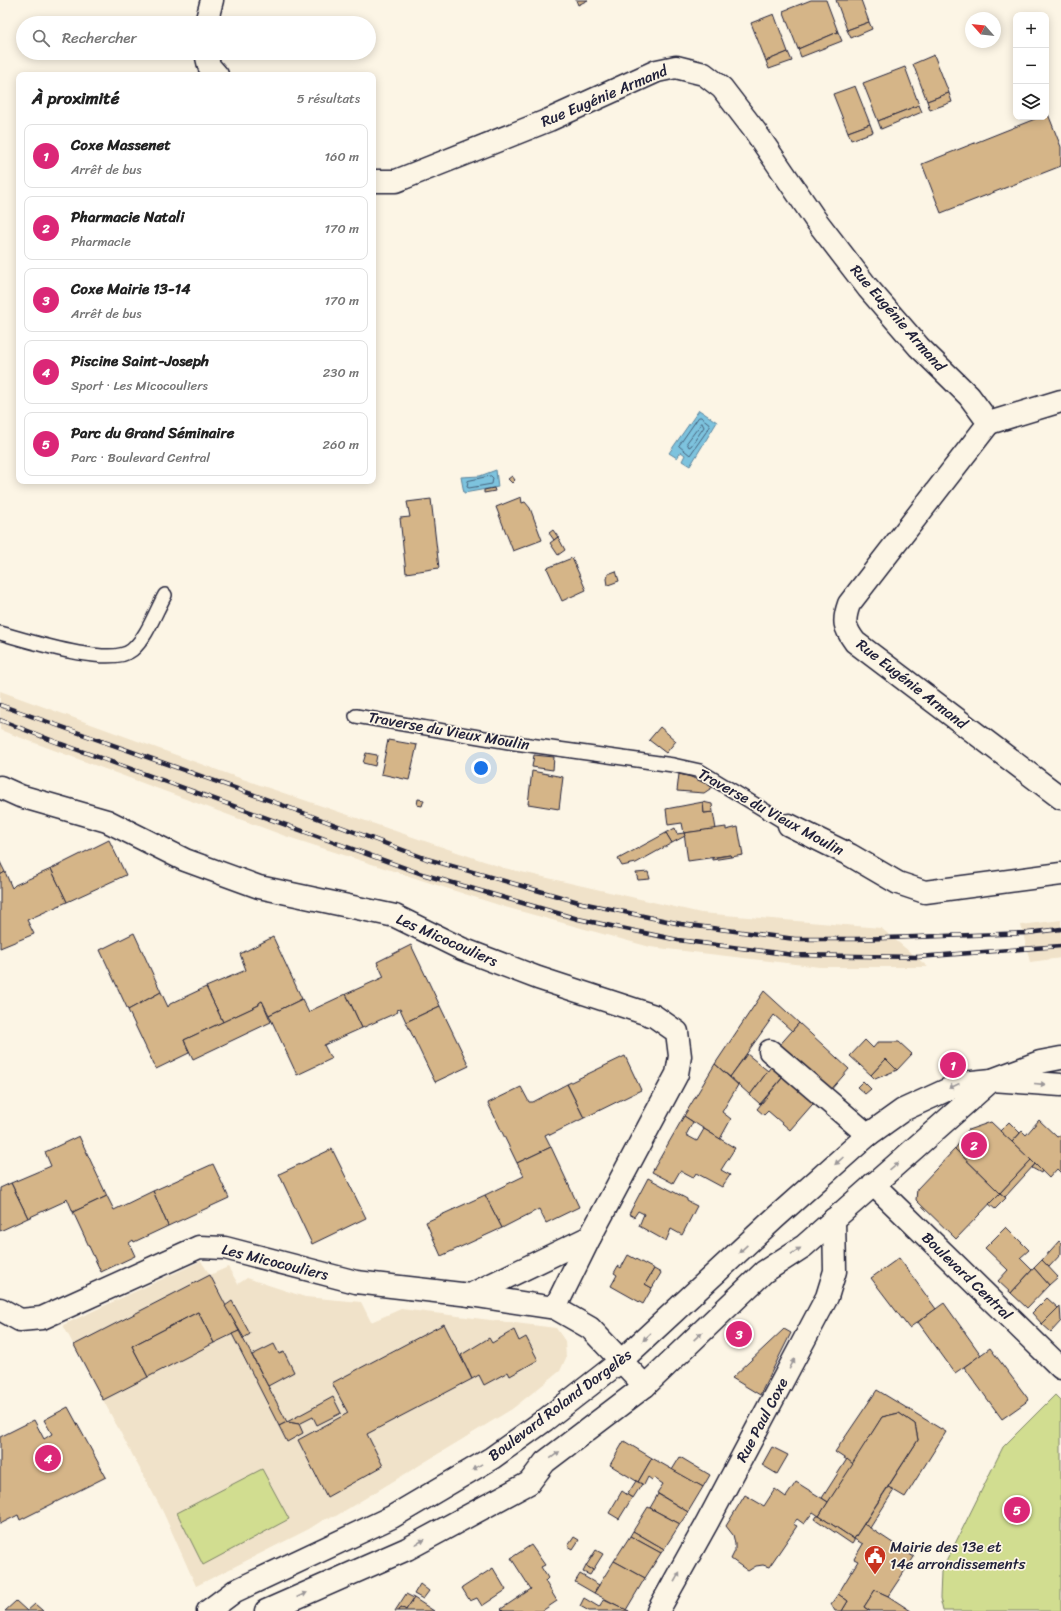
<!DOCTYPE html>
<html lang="fr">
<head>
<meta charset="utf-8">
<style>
	:root { --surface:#fff; --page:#f2f2f2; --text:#222; --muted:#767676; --line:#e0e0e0; --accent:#db2777 }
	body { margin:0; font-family:Sriracha,sans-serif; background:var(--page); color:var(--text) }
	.controls { position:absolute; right:12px; top:12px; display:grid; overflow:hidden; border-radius:8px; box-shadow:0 2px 10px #0003 }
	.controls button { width:36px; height:36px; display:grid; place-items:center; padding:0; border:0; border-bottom:1px solid var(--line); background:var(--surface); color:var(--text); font:20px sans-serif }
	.compass { position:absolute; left:965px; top:12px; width:36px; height:36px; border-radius:50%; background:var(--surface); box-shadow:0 2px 10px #0003; rotate:297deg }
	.you { position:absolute; left:481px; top:768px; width:14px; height:14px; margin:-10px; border:3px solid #fff; border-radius:50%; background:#1a73e8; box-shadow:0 0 0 6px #1a73e833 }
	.badge { display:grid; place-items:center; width:26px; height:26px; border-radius:50%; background:var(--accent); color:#fff; font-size:13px; font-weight:700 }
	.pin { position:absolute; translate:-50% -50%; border:2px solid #fff; box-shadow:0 1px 4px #0006 }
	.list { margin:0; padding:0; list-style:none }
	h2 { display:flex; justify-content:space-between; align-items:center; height:52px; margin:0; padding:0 16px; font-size:17px }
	h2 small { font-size:13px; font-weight:400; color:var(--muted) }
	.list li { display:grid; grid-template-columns:26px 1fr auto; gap:12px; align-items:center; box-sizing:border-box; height:64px; margin:0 8px 8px; padding:0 8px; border:1px solid var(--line); border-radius:8px }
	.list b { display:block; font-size:15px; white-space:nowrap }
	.list p { margin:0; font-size:13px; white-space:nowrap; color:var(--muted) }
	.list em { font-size:13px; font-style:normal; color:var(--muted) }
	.icon { flex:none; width:22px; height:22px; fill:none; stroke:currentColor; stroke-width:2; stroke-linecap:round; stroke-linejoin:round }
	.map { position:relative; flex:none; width:1061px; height:1611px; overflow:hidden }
	.search { position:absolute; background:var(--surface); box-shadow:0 2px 10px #0003; left:16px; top:16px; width:360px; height:44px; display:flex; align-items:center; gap:10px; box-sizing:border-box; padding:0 14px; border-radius:22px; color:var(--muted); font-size:15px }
	.panel { position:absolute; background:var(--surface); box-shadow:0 2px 10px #0003; left:16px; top:72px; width:360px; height:412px; border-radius:8px }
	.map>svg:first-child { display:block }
	.built { fill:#f0e2c9 }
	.green { fill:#d1dd90; stroke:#7a8066 }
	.water { fill:#7dc3de; stroke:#59839d }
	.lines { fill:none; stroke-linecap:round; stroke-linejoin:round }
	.shore { stroke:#46627c; stroke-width:1 }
	.building { fill:#d5b588; stroke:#22223b }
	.service-casing { stroke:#22223b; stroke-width:16 }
	.minor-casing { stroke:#22223b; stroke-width:25 }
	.secondary-casing { stroke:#22223b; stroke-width:25 }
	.service { stroke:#fcf5e5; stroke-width:13 }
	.minor { stroke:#fcf5e5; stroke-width:22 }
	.secondary { stroke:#fcf5e5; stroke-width:22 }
	.rail-casing { stroke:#22223b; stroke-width:4.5 }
	.rail { stroke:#fcf5e5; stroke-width:3; stroke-dasharray:9; stroke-linecap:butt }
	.oneway { fill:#9a9698 }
	.labels { text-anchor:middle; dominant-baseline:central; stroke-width:3.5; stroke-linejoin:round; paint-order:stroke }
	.street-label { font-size:15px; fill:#22223b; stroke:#fcf5e5 }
	.poi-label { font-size:15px; fill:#22223b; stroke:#fcf5e5; text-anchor:start }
</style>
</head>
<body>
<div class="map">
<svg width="1061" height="1611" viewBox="0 0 1061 1611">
	<rect width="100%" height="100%" fill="#fcf5e5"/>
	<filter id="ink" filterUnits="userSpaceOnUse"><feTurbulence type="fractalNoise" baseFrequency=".025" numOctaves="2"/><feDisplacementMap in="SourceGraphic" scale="8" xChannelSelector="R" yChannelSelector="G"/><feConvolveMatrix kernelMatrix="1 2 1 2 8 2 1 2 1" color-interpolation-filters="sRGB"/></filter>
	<g filter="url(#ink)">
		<g class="built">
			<path d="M0 691 231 775 504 868 701 913 881 928 928 967H820L650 947 505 907 285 836 0 730Z"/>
			<path d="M1061 920V958L1030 962 1021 925Z"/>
			<path d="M201 1261 210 1275 228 1267 238 1284 247 1278 305 1297 361 1302 371 1322 401 1309 556 1328 565 1341 566 1358 560 1371 512 1409 336 1516 323 1520 309 1529 196 1586 163 1512 63 1325Z"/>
		</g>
		<g class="green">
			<path d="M1055 1395 1061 1401V1611H943L940 1598 941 1572 1003 1447Z"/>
			<path d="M262 1469 289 1519 203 1565 177 1513Z"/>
		</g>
		<g class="water">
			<path d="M699 410 717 422 690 466 682 461 685 455 681 452 677 458 669 453Z"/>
			<path d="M496 470 498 487 464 493 461 477 480 476Z"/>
		</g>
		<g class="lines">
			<g class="shore">
				<path d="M699 417H701L711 425 690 455 679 446Z"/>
				<path d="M702 423 704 427 691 446 689 447 687 443Z"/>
				<path d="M491 476 493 478 492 484 469 488 467 487 468 481Z"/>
			</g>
		</g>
		<g class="building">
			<path d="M576 0H588L578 5Z"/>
			<path d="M811 0H826L838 32 798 49 783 11Z"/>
			<path d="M836 0H861L869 22 847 30Z"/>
			<path d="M774 14 788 52 766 61 751 23Z"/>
			<path d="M869 22 872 29 851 38 847 30Z"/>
			<path d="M838 32 842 41 801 57 798 49Z"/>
			<path d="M788 52 792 61 769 69 766 61Z"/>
			<path d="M934 55 949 93 927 101 913 64Z"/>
			<path d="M905 67 919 105 878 121 863 83Z"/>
			<path d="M855 86 870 124 848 132 833 94Z"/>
			<path d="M949 93 952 102 930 110 927 101Z"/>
			<path d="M919 105 922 112 881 129 878 121Z"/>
			<path d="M1048 114 1061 147V166L941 213 922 164 1040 117H1046Z"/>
			<path d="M870 124 873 132 851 140 848 132Z"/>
			<path d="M512 476 515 480 512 483 508 479Z"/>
			<path d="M494 488 495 491 484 493V490Z"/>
			<path d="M521 497 522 503 525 502 530 508 542 540 513 551 496 507Z"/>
			<path d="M431 499 439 568 406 573 400 518 410 517 407 502Z"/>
			<path d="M553 530 558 537 554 540 549 533Z"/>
			<path d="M558 537 565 550 558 555 550 543Z"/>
			<path d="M572 558 586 590 562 601 547 568Z"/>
			<path d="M616 571 619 581 608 585 607 579 608 574Z"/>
			<path d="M660 727 676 741 666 753 649 740Z"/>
			<path d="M388 740 417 745 409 780 381 774Z"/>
			<path d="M366 753 377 755 375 766 363 763Z"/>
			<path d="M534 755 554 757 553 770 532 767Z"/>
			<path d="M532 771 563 777 559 809 528 804Z"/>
			<path d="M679 774 691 777 713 787 704 793 677 791Z"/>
			<path d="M418 799 424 800 422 806 417 805Z"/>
			<path d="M703 802 704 813 713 812 716 829 684 833 682 823 668 825 666 809Z"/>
			<path d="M703 802 712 804 713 812 704 813Z"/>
			<path d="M726 827V830L738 827 743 855 731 857 730 855 688 861 684 833Z"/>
			<path d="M675 828 677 834 684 833 685 836 672 843 666 833Z"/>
			<path d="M666 833 672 843 636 863 622 866 618 859Z"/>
			<path d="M109 840 126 875 67 902 51 869Z"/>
			<path d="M730 855 731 857 712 860V858Z"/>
			<path d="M0 862 5 872 0 875Z"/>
			<path d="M51 869 67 902 27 920 34 934 0 948V875L5 872 12 888 15 885Z"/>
			<path d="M648 872 650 879 638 880 636 873Z"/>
			<path d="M134 933 161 992 128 1010 100 950Z"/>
			<path d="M273 937 302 999 269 1015 262 1001 259 1003V1005L223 1022 206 987 246 970 240 954Z"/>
			<path d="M411 945 440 1006 406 1022 400 1009 397 1010 398 1012 362 1028 346 994 384 977 377 962Z"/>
			<path d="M206 987 223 1022 184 1040 189 1053 156 1069 128 1010 161 992 168 1007 170 1004Z"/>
			<path d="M764 991 799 1023 792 1031 774 1015 730 1077 715 1064Z"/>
			<path d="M346 994 362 1028 324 1045 331 1059 297 1075 269 1015 302 999 309 1013 312 1010Z"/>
			<path d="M262 1001 271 1022 193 1059 184 1040 259 1005V1003Z"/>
			<path d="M440 1006 469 1066 435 1082 406 1022Z"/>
			<path d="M799 1023 849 1069 829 1092 777 1048Z"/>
			<path d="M865 1040 873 1048 878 1042H899L912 1054 897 1070 886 1059 871 1075 850 1056Z"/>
			<path d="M747 1054 768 1071 750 1095 730 1077Z"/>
			<path d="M625 1056 641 1090 584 1118 567 1084Z"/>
			<path d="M886 1059 897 1070 875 1079 871 1075Z"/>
			<path d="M776 1060 788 1071 760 1104 750 1095Z"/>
			<path d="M715 1064 738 1085 722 1112 731 1119 720 1139 684 1116Z"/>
			<path d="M788 1071 819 1097 790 1130 768 1111 764 1115 757 1109Z"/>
			<path d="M863 1081 871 1089 865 1094 857 1087Z"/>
			<path d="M567 1084 584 1118 550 1135 549 1133 545 1135 551 1147 517 1163 488 1103 521 1087 529 1102H533Z"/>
			<path d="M684 1116 693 1122 686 1135 697 1141 704 1129 735 1148 721 1170 730 1175 722 1187 696 1173 693 1178 680 1171 673 1183 652 1172Z"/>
			<path d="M1039 1120 1057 1137 1061 1135V1173L1057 1169 1049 1178 1012 1142 1022 1131 1026 1135Z"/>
			<path d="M991 1122 1031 1160 1000 1193 955 1149 968 1130Z"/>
			<path d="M1009 1122 1020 1133 1012 1142 1000 1131Z"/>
			<path d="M79 1136 107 1196 73 1212 67 1198 63 1202 28 1218 11 1183 51 1166 45 1152Z"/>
			<path d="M551 1147 579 1207 546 1223 539 1209 502 1228 485 1195 524 1176 517 1163Z"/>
			<path d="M332 1149 366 1218 312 1244 279 1174Z"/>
			<path d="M955 1149 1000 1193 956 1239 916 1200 917 1189Z"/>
			<path d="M1031 1160 1035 1164 1005 1197 1000 1193Z"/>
			<path d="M213 1164 229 1198 168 1226 153 1191Z"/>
			<path d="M1035 1164 1042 1171 1041 1173 1032 1168Z"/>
			<path d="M648 1178 687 1199V1201L697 1206 682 1235 671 1229 666 1241 639 1226 644 1214 638 1211 634 1217 629 1214Z"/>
			<path d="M11 1183 28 1218 0 1231V1188Z"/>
			<path d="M153 1191 168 1226 134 1242 133 1240 129 1243 135 1256 101 1272 73 1212 107 1196 114 1210Z"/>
			<path d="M1000 1193 1006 1198 995 1209 989 1204Z"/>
			<path d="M485 1195 502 1228 441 1256 426 1222Z"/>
			<path d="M1006 1227 1029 1250 1020 1258 1032 1270 1011 1293 998 1281 1008 1270 985 1248Z"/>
			<path d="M1059 1241 1061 1243V1254L1049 1267 1042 1260Z"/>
			<path d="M628 1255 654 1269 645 1284 652 1288 643 1304 611 1286 617 1275 614 1273 618 1266 621 1268Z"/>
			<path d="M899 1258 936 1309 909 1328 871 1278Z"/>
			<path d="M1042 1260 1058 1277 1049 1285 1034 1268Z"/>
			<path d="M1034 1268 1049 1285 1027 1308 1011 1293Z"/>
			<path d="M654 1269 661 1273 652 1288 645 1284Z"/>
			<path d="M210 1275 239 1331 214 1343 198 1312 132 1346 148 1377 103 1400 74 1345Z"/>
			<path d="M1047 1298 1058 1308 1042 1324 1032 1313Z"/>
			<path d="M232 1301 250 1334 244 1338 225 1306Z"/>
			<path d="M944 1303 981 1355 955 1373 918 1322Z"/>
			<path d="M1060 1306 1061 1321 1051 1332 1042 1324Z"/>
			<path d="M198 1312 214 1343 148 1377 132 1346Z"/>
			<path d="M444 1324 472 1379 367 1434 383 1466 327 1497 298 1440 348 1413 332 1383Z"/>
			<path d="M784 1329 791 1333 760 1395 732 1378Z"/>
			<path d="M514 1330 519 1341 526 1337 538 1360 510 1376 508 1372 484 1385 479 1375 472 1379 461 1355 489 1338 492 1343Z"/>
			<path d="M239 1331 287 1422 279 1426 232 1334Z"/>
			<path d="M274 1344 279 1354 284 1352 294 1372 268 1386 252 1355Z"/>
			<path d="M990 1348 1029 1400 1002 1419 964 1367Z"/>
			<path d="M877 1390 946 1432 905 1497 888 1487 918 1440 915 1424 899 1413 882 1417 853 1464 835 1452Z"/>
			<path d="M333 1397 341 1413 317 1425 313 1417 299 1424 287 1422Z"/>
			<path d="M68 1407 106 1477 20 1520 18 1515 0 1524V1437L34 1420 44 1439 52 1434 44 1420Z"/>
			<path d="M899 1413 915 1424 918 1440 854 1539 819 1516 882 1417Z"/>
			<path d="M287 1422 299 1424 303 1433 287 1442 279 1426Z"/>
			<path d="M624 1441 652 1458 638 1482 610 1465Z"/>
			<path d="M772 1447 788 1455 777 1474 762 1465Z"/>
			<path d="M680 1457 710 1475 703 1487 672 1470Z"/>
			<path d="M652 1458 703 1487 688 1512 657 1493 663 1484 654 1478 652 1480 648 1477 644 1485 638 1482Z"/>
			<path d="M847 1459 853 1464 828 1502 822 1498Z"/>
			<path d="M636 1481 642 1484 633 1498 627 1495Z"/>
			<path d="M796 1482 828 1502 819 1516 813 1512 804 1524 797 1519 793 1524 797 1526 769 1567 763 1565 756 1566 748 1571 731 1559 735 1551V1543L733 1535 726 1526 745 1495 764 1506 775 1489 786 1497Z"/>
			<path d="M888 1487 894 1490 870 1528 864 1524Z"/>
			<path d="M622 1491 632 1498 619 1519 609 1513Z"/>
			<path d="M658 1494 688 1512 680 1524 650 1508Z"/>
			<path d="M648 1507 680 1524 664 1549 633 1531Z"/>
			<path d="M817 1516H819L854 1539V1541L852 1544 815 1519Z"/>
			<path d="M864 1524 914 1557 888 1596 875 1590 864 1607 870 1611H842L848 1601 838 1594 858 1561 854 1559 863 1544 854 1539Z"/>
			<path d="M633 1531 664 1549 661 1553 630 1536Z"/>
			<path d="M630 1536 661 1553 645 1578 614 1561Z"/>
			<path d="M574 1537 579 1540 573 1549 568 1546Z"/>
			<path d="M531 1545 545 1565 541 1567 548 1578 545 1581 557 1601 542 1611H503L501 1609 531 1589 511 1558Z"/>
			<path d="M596 1550 603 1554 593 1570 586 1566Z"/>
			<path d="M614 1561 645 1578 626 1610 594 1593Z"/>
			<path d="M586 1566 593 1570 590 1575 583 1572Z"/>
			<path d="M493 1568 506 1590 482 1606 477 1598 470 1601 462 1588Z"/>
			<path d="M580 1574 599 1585 594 1593 575 1582Z"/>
			<path d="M420 1584 429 1591 423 1599 414 1594Z"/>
			<path d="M875 1590 888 1596 911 1611H870L864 1607Z"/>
			<path d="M406 1594 414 1598 406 1610 401 1607 399 1611H395Z"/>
			<path d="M838 1594 848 1601 842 1611H835L831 1604Z"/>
			<path d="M414 1598 434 1611H399L401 1607 406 1610Z"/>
			<path d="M584 1598 599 1607 604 1599 629 1611H589L580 1606Z"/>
			<path d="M16 1601 27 1611H5Z"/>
			<path d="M35 1604 43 1611H27Z"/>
		</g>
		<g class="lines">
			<g class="service-casing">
				<g id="service">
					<path d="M0 633C26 640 111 668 132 650 147 637 155 613 165 595"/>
					<path d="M356 716 515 743 673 765 700 771 789 825"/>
				</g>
			</g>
			<g class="minor-casing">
				<g id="minor">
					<path d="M206 23 212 0"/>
					<path d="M206 53 209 66 217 75"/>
					<path d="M373 181H396L549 120 657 71 676 67 704 74 722 88 755 131 815 219 868 288 919 347 969 396 989 423 849 604C843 621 844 627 855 642L1061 798"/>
					<path d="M989 423 1061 401"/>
					<path d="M0 787 20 796 107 821 185 860 259 887 395 916 462 949 538 978 654 1016 677 1032 680 1056 677 1074 590 1237 555 1308"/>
					<path d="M789 825 850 855 898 883 925 892 1061 874"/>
					<path d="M770 1051 868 1135"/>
					<path d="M992 1080 1061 1085"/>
					<path d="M873 1184 1061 1368"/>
					<path d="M470 1295 590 1237"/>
					<path d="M0 1309 20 1320 42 1318 199 1247 225 1248 356 1282 470 1295 555 1308 590 1328 645 1386"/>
					<path d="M658 1611 707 1523 827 1297 835 1271 834 1219"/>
				</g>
			</g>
			<g class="secondary-casing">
				<g id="secondary">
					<path d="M208 1611 235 1591 392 1517 492 1458 545 1420 622 1360 775 1218 868 1135 903 1110 962 1083 992 1080 1040 1062 1061 1058"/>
					<path d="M266 1611 407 1549 529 1483 545 1462 645 1386 764 1272 804 1246 992 1080"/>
				</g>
			</g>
			<use href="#service" class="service"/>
			<use href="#minor" class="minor"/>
			<use href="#secondary" class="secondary"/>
			<g class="rail-casing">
				<g id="rail">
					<path d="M0 705 274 802 427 859 582 903 681 924 795 939H857L1028 933 1061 929"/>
					<path d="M0 720 56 742 422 874 578 919 678 940 794 955 918 957 1061 946"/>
				</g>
			</g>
			<use href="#rail" class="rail"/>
		</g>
		<defs><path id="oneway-solid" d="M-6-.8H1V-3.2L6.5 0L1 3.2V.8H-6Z"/></defs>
		<g class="oneway">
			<use href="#oneway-solid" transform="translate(1040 1084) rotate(5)"/>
			<use href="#oneway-solid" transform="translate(954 1086) rotate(155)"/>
			<use href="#oneway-solid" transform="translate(839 1161) rotate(138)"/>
			<use href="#oneway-solid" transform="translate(894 1166) rotate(-41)"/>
			<use href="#oneway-solid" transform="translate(743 1249) rotate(137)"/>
			<use href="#oneway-solid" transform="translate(796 1251) rotate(-33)"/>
			<use href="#oneway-solid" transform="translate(698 1336) rotate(-43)"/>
			<use href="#oneway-solid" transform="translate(647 1337) rotate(137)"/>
			<use href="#oneway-solid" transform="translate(792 1364) rotate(-62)"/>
			<use href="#oneway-solid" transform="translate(555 1455) rotate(-37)"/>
			<use href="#oneway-solid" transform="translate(477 1467) rotate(149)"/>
			<use href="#oneway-solid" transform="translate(420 1542) rotate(-28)"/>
			<use href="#oneway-solid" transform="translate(677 1577) rotate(-61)"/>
			<use href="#oneway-solid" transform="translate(302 1595) rotate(-24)"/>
		</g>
	</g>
	<defs>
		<g id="civic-pin" transform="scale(1.15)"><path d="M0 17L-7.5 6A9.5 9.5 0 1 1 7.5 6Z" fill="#c8321e" stroke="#fcf5e5"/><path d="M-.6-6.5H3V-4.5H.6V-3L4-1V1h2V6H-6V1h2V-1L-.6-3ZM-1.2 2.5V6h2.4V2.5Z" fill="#fff"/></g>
	</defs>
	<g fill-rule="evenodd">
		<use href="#civic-pin" x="875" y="1556"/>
	</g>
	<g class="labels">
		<g class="street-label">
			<text transform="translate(604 96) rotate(-23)">Rue Eugénie Armand</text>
			<text transform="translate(898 318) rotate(49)">Rue Eugénie Armand</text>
			<text transform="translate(912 684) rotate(38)">Rue Eugénie Armand</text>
			<text transform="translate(449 731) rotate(10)">Traverse du Vieux Moulin</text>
			<text transform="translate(771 812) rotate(29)">Traverse du Vieux Moulin</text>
			<text transform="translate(447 940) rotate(24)">Les Micocouliers</text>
			<text transform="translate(275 1262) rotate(14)">Les Micocouliers</text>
			<text transform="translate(967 1276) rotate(44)">Boulevard Central</text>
			<text transform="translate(560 1405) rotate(-37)">Boulevard Roland Dorgelès</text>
			<text transform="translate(762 1420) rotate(-62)">Rue Paul Coxe</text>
		</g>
		<g class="poi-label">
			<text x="890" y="1547">Mairie des 13e et<tspan x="890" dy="17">14e arrondissements</tspan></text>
		</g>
	</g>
</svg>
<div class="controls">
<button>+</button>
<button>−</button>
<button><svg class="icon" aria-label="layers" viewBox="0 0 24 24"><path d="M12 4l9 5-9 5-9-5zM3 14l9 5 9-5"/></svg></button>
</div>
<svg class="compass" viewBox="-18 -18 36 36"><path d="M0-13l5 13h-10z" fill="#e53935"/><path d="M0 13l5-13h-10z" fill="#767676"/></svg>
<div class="you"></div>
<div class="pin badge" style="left:953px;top:1065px">1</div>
<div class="pin badge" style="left:974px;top:1145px">2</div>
<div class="pin badge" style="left:739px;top:1334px">3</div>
<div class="pin badge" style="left:48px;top:1458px">4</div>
<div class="pin badge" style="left:1017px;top:1510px">5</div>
<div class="search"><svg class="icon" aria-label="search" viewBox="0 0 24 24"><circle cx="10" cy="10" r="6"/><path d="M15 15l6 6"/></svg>Rechercher</div>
<section class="panel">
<h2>À proximité<small>5 résultats</small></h2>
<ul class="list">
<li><span class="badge">1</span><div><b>Coxe Massenet</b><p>Arrêt de bus</p></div><em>160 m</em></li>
<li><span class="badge">2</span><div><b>Pharmacie Natali</b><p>Pharmacie</p></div><em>170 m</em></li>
<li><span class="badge">3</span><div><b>Coxe Mairie 13-14</b><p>Arrêt de bus</p></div><em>170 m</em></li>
<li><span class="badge">4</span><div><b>Piscine Saint-Joseph</b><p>Sport · Les Micocouliers</p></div><em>230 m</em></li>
<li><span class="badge">5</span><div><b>Parc du Grand Séminaire</b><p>Parc · Boulevard Central</p></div><em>260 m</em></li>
</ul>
</section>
</div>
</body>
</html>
